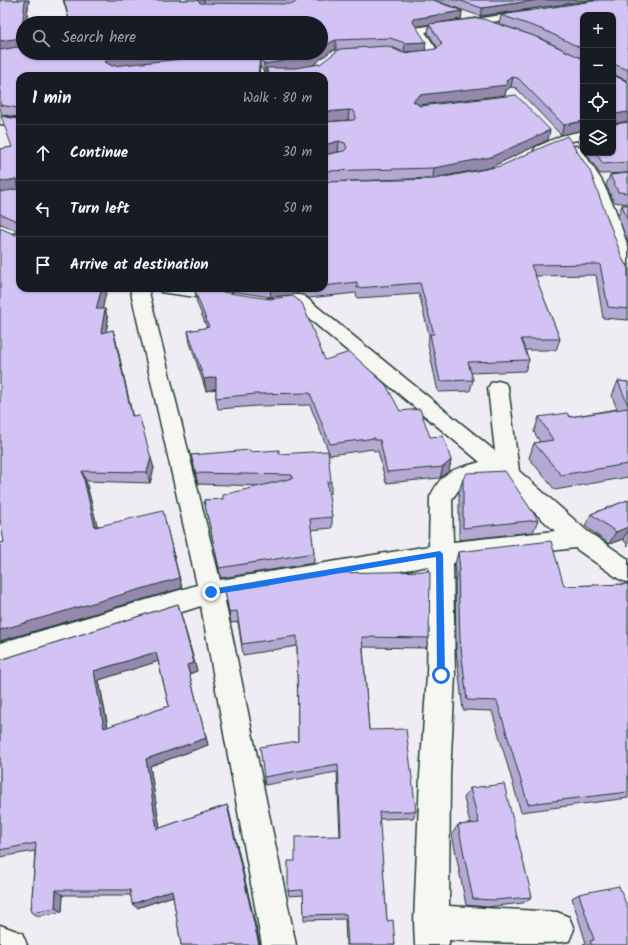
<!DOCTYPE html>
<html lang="en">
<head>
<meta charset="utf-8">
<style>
	:root { --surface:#171b24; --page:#20242c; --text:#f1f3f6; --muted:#9ea1a6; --line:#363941 }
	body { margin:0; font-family:Kalam,sans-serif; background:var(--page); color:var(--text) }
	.controls { position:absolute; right:12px; top:12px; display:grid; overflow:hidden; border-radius:8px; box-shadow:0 1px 3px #0004 }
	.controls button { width:36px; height:36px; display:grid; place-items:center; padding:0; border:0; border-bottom:1px solid var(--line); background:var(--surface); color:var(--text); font:20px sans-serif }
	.stop { position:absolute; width:12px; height:12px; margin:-9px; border:3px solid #1a73e8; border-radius:50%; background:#fff }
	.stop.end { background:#1a73e8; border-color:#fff; box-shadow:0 1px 4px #0008 }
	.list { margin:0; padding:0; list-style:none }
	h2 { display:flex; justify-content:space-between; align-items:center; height:52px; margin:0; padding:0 16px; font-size:17px }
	h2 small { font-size:13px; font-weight:400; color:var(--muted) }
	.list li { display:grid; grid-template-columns:26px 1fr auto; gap:12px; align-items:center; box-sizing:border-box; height:56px; padding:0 16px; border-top:1px solid var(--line) }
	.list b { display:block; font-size:15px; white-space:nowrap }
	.list em { font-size:13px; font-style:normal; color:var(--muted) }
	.icon { flex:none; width:22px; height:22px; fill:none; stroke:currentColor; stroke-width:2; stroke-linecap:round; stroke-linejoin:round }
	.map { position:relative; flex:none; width:628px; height:945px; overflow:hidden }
	.search { position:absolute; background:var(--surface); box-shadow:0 1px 3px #0004; left:16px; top:16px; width:312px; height:44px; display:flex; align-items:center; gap:10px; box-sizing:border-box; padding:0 14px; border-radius:22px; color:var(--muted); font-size:15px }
	.panel { position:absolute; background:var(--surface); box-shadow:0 1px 3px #0004; left:16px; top:72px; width:312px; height:220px; border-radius:12px }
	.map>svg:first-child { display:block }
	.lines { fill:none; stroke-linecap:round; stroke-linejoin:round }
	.minor-casing { stroke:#1f3d34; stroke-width:3 }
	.minor { fill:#f6f6f2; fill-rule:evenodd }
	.wall { fill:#b5a8d3; stroke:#1f3d34; fill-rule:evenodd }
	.shaded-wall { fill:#9488ac; stroke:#1f3d34 }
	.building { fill:#d3c3f5; stroke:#1f3d34; fill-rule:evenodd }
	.route { fill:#1a73e8 }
</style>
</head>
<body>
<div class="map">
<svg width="628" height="945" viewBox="0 0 628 945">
	<rect width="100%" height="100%" fill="#efecf3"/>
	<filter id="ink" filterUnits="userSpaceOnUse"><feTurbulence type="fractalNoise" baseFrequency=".025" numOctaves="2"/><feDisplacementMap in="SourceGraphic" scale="8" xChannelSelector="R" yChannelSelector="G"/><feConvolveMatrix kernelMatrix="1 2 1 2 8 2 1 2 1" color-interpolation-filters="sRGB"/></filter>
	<g filter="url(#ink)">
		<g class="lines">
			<g class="minor-casing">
				<g id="minor">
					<path d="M529 11 534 14 532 16 425 32 440 54 439 56 410 60 404 57 410 54 428 52 413 30 414 28Z"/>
					<path d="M233 53H244L269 76H256Z"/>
					<path d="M0 116 20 119V127L0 124Z"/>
					<path d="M583 131V139L572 141 541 154 536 153 534 150 536 147 563 135Z"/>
					<path d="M575 146 580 147 602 181 615 209 628 247V275L622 274 620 270 599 209 588 181 568 150 570 147Z"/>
					<path d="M20 221V231L0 235V225Z"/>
					<path d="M130 288H148L220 580 429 546 430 497C444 469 452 470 480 462L294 306 273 308 267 307 264 303 267 299C278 296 293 293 304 296L495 451 488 388 491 383 498 381 505 383 508 388 519 471 587 531 628 559V583L619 579 575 548 453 563 455 675 450 776 449 906 557 912 569 917 574 929 569 941C546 945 478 942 449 940V945H415L414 922 420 776 427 675 429 566 225 601 296 945H262L201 606 0 669V643L197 585ZM494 474 501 482 555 531 453 542 452 499 463 484Z"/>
					<path d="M158 288H205L231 292 234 296 231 300 225 301 167 293 161 292Z"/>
					<path d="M0 925 22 933 27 945H0Z"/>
				</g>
			</g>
			<use href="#minor" class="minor"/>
		</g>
		<g class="wall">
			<path d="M0 0H29L26 23H23V53H321V23H70L63 0H595L480 16 439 2 462 11 461 19 437 23 572 54 542 39 499 24 501 15 628 0V81L615 75V76L628 82V121L615 123V124L628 122V173L600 174 586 153H613L583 15V130L561 135 516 88 511 87 506 90 505 95 419 105 420 106 548 140 489 168 433 178 324 182V155L340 152H338L324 155 350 120H348L324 122V76H266V73H264L260 66 259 76H20L107 288 102 309H105L108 320 106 332 113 330 116 341 132 416 154 468 150 483 86 481 97 526 165 521 182 588 0 641V543L4 542 16 235 18 233V231L1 224H0V149L12 147 17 119 18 117 2 115 0 109ZM429 25 428 33 438 48 436 49 425 51 416 27ZM389 46 404 52 424 51 403 53 388 47ZM356 48 320 64 313 65 331 51 336 50Z"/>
			<path d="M583 131V149L578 142 581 132Z"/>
			<path d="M628 173V204L614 202 606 185 610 175Z"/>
			<path d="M324 182 623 260 626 265H628V320L603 318 596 275 535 276 560 339 556 350H525L529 360 525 371 471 373 473 380 470 391 438 392 428 345 429 335 419 294 357 298 356 293 309 298 304 295 298 294 271 297 209 288H324Z"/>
			<path d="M622 205H628V243L618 216Z"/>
			<path d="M195 291 325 360 400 411 430 437 451 460 449 471 440 478 386 483 378 451H374L373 449 330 455 310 405 257 406 218 409 216 398V389L206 391 190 343 188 331 207 328 197 303Z"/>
			<path d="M618 381 628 382V477L555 490 529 458 534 443 540 442 534 432 539 417H570L617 409 612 396Z"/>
			<path d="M251 452 279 454 331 482V493H328L332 517V528L311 530 314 553V563L221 578 204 500 223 499 263 486 198 484 191 455Z"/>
			<path d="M463 479 538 520 533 532 459 540V491Z"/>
			<path d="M628 500V546L623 539 609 544 585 526 591 514Z"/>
			<path d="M458 552 564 586 628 584V798L521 812 492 711 463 710 456 650 455 582 456 577 455 564Z"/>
			<path d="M225 591 429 638 426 648 363 647 369 730 416 811 413 818 379 819 387 921 395 945H346L345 919 304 920V895L289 896 288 891 295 861 340 836 337 772 265 785 264 777 298 741 297 646 243 655 238 622 231 623Z"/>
			<path d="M178 604 197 671 189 674 208 745 150 766 160 828 227 805 229 811 260 945H181L173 896 137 908 130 895H63L62 912 38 916 31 912 35 851 0 857V660ZM158 661 169 706 108 727 99 680Z"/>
			<path d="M470 788 532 897 523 903 487 907 466 905 452 834 458 825 470 824 464 798Z"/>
			<path d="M579 894 628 945H583V944L586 943 572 898Z"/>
		</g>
		<g class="shaded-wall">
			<path d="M25 0H29L26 23H23V47L0 50V41Z"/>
			<path d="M197 0H204V4L198 8Z"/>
			<path d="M538 0H595L480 16 482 8Z"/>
			<path d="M462 11 461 19 413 27V19Z"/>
			<path d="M336 40V50L331 51 312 66 268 73 266 68V73H264V64L317 53H321V50L331 42Z"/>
			<path d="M426 42 425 51 404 52 405 43Z"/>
			<path d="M156 53H244L107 72 105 62 112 57Z"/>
			<path d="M260 57V66L259 76H258Z"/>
			<path d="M513 77 511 87 506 90 505 95 419 105 413 101 420 95 506 81Z"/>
			<path d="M349 110 348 120 324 122V112Z"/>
			<path d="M628 112V121L613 124 615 114Z"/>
			<path d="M583 121V130L561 135 564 125Z"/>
			<path d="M550 130 548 140 489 168 433 178 434 168Z"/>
			<path d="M339 141 338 152 324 155V145Z"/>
			<path d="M16 179 20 190 0 194V182Z"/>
			<path d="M102 288H107L100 320 96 309Z"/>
			<path d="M270 288H298V294L271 297Z"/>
			<path d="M105 309 108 320 104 344 101 333Z"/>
			<path d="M113 330 116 341 135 427 132 416Z"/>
			<path d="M216 377 218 388 206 391 204 379Z"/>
			<path d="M151 458 154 468 150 483 147 472Z"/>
			<path d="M451 460 449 471 440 478 443 467Z"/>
			<path d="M82 471 86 481 100 537 95 527Z"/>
			<path d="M165 521 182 588 0 641V630Z"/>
			<path d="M628 527V530L623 539 609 544 616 532Z"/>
			<path d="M178 604 197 671 189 674 208 745 150 766 161 835 157 829 146 759 206 738 187 665Z"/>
			<path d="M156 652 159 661 99 680 109 736 104 728 94 671Z"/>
			<path d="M227 805 229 811 260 945H259Z"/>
			<path d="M56 890 63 895 62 912 55 908Z"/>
			<path d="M172 890 176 895 137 908 132 904Z"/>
		</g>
		<g class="building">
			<path d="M0 0H25L21 38 0 41Z"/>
			<path d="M64 0H197L200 3 293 4 298 0H433L462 11 413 19V22L426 42 405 43 390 38 336 40 331 42 321 50V23H70Z"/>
			<path d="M458 0H538L482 8Z"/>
			<path d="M600 0H628V70L616 65 614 67 615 76 628 82V112L615 114V124L628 122V162L603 164 596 153H613V15H583V49L544 30 501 15Z"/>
			<path d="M480 18 534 36 583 59V121L564 125 518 78 513 77 506 81 507 85 420 95 413 101 420 106 516 95 550 130 491 157 434 168 324 171V172V155L344 151 347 148 345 143 339 141 324 145V122L354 120 356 116 354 111 349 110 324 112V76H270L266 68H295L320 64 340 49 387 46 403 53 436 49 442 44 429 24Z"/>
			<path d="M23 46V53H156L112 57 105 62 112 66 241 53H317L312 56 264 64 260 57 258 76H20V288H102L96 309H105L101 333 113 330 132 416 139 415 151 458 147 472 82 471 95 527 163 511 179 578 0 630V543L4 542 0 519V228L16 235 18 233 17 221 0 214V192L18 189V181L16 179 0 182V149L12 147 1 116 17 119 18 117V108L0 105V50Z"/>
			<path d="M567 136 590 171 623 260 626 265H628V309L608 307 600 264 531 265 560 339H521L529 360 468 362 473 380 440 381 430 334H434L420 283 357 288V282L324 286V182L435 179 501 166Z"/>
			<path d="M628 173V193L618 192 610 175Z"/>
			<path d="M622 205H628V221Z"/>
			<path d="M196 288 270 299 293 296 302 303 325 360 350 352 386 385 400 411 420 409 430 437 443 436 451 460 443 467 387 472 380 440H375V438L330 444 310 393 256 394 216 398V377L204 379 188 331 209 327 195 291Z"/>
			<path d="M618 381 628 382V405Z"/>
			<path d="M628 408V464L561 475 534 443 553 440 539 417 567 413 570 417Z"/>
			<path d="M250 450V452L279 450V454L328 451 331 482H327L332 517 310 519 314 553 219 568 204 500 223 499V495L293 478 292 475 196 473 191 455Z"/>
			<path d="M505 471 538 520 463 528V479L467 473Z"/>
			<path d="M628 500V527L616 532 591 514Z"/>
			<path d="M551 541 564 586 628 584V792L528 804 497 701 467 700 460 639 458 570H460L458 552Z"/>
			<path d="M430 571 429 638 362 637 369 730 406 729 416 811 379 812 387 921 393 920 395 945H348L346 914 304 915 303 890 288 891V861H295V837L341 836 338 764 264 777 260 747 298 741 297 636 242 644 237 611 229 612 225 591 336 573Z"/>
			<path d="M178 604 194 663 187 665 206 738 146 759 157 829 227 805 259 945H181L172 890 132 904 130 890H56L55 908 31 912 36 843 0 850V660ZM156 652 169 706 104 728 94 671Z"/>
			<path d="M504 784 532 897 495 900 473 899 458 825 479 823 470 788Z"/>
			<path d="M619 886 628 909V945H592L590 941 594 940 579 894Z"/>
		</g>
	</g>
	<path class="route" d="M440 551 443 554 445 675 441 679 437 675 436 557 211 595 208 592 211 589Z"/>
</svg>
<div class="controls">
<button>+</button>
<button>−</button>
<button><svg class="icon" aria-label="locate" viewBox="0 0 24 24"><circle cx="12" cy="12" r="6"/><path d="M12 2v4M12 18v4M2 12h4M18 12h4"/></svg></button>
<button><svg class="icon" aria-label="layers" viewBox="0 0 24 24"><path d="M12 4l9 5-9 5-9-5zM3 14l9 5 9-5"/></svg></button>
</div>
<div class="stop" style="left:441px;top:675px"></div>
<div class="stop end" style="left:211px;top:592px"></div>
<div class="search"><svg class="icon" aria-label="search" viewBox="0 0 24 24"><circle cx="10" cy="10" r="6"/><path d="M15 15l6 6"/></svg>Search here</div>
<section class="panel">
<h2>1 min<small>Walk · 80 m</small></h2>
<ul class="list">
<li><svg class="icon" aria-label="ahead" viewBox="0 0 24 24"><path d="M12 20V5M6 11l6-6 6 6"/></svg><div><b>Continue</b></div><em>30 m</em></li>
<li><svg class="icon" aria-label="left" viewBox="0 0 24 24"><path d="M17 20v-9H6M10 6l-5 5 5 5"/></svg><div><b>Turn left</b></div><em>50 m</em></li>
<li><svg class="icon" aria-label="arrive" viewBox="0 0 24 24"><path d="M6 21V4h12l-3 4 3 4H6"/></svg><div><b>Arrive at destination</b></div></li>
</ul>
</section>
</div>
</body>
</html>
